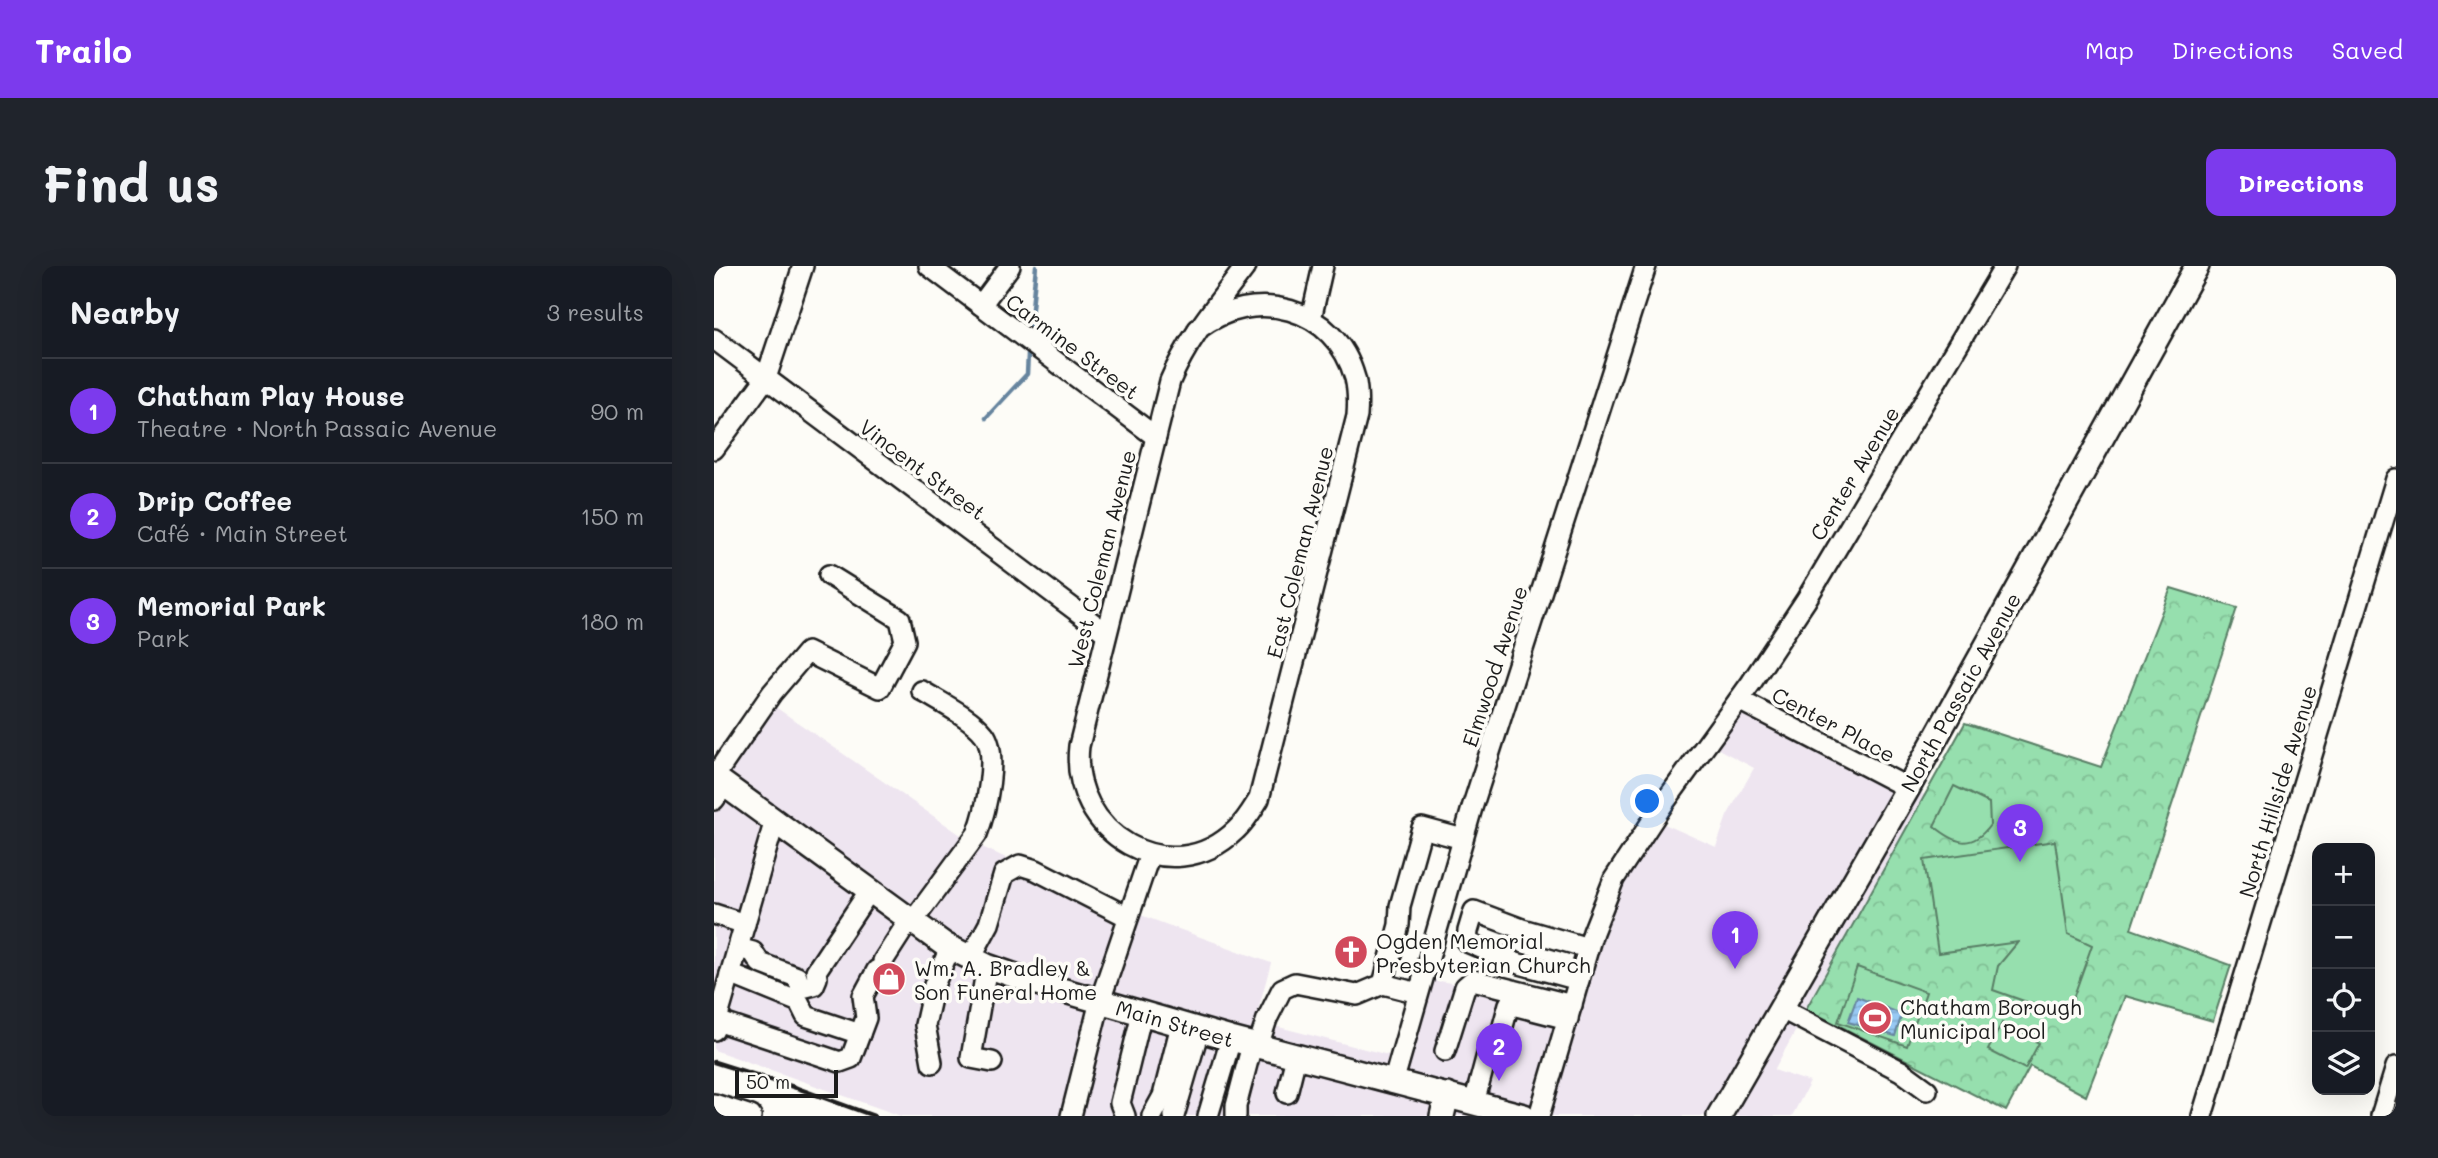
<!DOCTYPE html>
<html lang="en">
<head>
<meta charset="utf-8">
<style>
	:root { --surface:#171b24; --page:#20242c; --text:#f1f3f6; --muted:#9ea1a6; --line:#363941; --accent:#7c3aed }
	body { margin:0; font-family:Mali,sans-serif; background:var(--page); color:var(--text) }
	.controls { position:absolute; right:21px; bottom:21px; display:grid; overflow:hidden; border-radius:14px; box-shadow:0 7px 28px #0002 }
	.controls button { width:63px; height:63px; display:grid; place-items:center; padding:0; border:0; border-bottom:2px solid var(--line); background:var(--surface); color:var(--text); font:35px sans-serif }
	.scale { position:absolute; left:21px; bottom:18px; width:103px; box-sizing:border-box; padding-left:7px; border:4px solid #1c1c1c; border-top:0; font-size:19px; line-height:24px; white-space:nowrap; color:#1c1c1c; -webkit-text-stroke:5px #fdfcf7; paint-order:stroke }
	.you { position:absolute; left:934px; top:536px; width:24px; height:24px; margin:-18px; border:5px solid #fff; border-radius:50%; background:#1a73e8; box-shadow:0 0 0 10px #1a73e833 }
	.badge { display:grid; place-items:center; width:46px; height:46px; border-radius:50%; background:var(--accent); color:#fff; font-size:23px; font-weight:700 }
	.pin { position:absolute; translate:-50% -58px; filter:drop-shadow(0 2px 4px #0008) }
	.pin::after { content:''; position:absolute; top:37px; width:24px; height:21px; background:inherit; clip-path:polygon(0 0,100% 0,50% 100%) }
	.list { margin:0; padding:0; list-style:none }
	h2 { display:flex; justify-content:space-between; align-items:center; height:91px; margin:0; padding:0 28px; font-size:30px }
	h2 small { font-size:23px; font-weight:400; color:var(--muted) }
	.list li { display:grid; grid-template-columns:46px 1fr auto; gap:21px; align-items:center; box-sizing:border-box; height:105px; padding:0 28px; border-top:2px solid var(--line) }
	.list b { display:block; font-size:26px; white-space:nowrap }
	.list p { margin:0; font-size:23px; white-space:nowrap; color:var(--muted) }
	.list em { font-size:23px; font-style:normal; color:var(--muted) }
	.icon { flex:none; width:38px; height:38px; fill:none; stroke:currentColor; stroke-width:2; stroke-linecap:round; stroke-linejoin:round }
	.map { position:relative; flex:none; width:1682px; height:850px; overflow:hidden; border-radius:14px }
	header { display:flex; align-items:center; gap:42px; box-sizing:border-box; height:98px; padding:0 35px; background:var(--accent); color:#fff }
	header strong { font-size:33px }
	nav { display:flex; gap:38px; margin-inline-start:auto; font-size:24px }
	.intro { display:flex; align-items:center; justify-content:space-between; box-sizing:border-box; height:168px; padding:0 42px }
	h1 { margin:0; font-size:49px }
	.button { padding:18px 32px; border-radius:14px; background:var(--accent); color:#fff; font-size:24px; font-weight:700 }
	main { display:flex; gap:42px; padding:0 42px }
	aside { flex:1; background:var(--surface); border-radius:14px; box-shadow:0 7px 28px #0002 }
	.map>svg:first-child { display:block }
	.built { fill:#eee5f0 }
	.forest { fill:url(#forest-crowns); stroke:#597e65; stroke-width:2 }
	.pitch { fill:#96dfae; stroke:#597e65; stroke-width:2 }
	.water { fill:url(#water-rules); stroke:#66849e; stroke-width:2 }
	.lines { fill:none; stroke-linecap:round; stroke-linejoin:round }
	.stream { stroke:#66849e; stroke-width:4.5 }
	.minor-casing { stroke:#1c1c1c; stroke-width:24 }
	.major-casing { stroke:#1c1c1c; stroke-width:28 }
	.minor { stroke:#fdfcf7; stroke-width:19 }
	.major { stroke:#fdfcf7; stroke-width:23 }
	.rail { stroke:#1c1c1c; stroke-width:4.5 }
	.labels { text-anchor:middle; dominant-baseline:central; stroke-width:7; stroke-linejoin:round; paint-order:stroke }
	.street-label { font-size:21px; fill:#1c1c1c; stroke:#fdfcf7 }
	.poi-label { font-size:21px; fill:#1c1c1c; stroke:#fdfcf7; text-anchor:start }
</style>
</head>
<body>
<header>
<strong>Trailo</strong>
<nav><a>Map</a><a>Directions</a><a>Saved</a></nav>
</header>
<div class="intro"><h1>Find us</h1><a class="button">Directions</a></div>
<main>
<aside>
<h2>Nearby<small>3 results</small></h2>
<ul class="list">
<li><span class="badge">1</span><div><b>Chatham Play House</b><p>Theatre · North Passaic Avenue</p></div><em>90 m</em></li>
<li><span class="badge">2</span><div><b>Drip Coffee</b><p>Café · Main Street</p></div><em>150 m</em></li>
<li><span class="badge">3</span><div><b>Memorial Park</b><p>Park</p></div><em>180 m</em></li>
</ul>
</aside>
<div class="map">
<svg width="1682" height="850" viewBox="0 0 1682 850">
	<defs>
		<pattern id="forest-crowns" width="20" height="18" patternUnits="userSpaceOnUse" patternTransform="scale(1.75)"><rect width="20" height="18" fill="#96dfae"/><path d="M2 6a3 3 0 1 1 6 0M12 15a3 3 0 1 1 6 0" fill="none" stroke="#81bf95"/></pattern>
		<pattern id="water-rules" width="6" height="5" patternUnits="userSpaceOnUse" patternTransform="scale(1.75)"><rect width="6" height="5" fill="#98c9f4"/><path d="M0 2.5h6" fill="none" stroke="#82acd1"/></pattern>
	</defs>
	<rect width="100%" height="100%" fill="#fdfcf7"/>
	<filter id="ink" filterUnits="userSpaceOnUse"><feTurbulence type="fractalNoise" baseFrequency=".0143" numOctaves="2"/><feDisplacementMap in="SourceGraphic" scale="14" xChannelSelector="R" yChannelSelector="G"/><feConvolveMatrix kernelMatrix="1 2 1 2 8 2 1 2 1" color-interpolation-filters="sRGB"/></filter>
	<g filter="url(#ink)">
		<path class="built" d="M1027 433 1211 529 1060 804 1096 816 1078 850H187L0 784V490L9 497 57 438 257 576 383 633 557 697 541 755 686 792 709 712 858 739 874 682 939 553 1002 581 1013 550 1040 502 993 477Z"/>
		<path class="forest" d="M1457 322 1523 342 1417 663 1517 699 1499 755 1411 730 1372 830 1316 800 1292 845 1092 743 1251 457 1387 501Z"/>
		<g class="pitch">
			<path d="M1240 520 1275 537 1276 559C1257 585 1241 577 1220 560Z"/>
			<path d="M1341 575 1354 668 1378 679 1357 738 1341 746 1279 724 1284 700 1304 676 1224 687 1210 594Z"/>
			<path d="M1143 701 1212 726 1193 780 1124 756Z"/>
			<path d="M1288 757 1325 777 1311 803 1274 784Z"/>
		</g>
		<path class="water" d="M1143 731 1188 748 1181 770 1134 756Z"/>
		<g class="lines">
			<g class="stream">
				<path d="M316 63 322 0"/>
				<path d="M272 152 313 108 314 88"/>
			</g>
			<g class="minor-casing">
				<g id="minor">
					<path d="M215 0 442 171"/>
					<path d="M267 39 296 0"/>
					<path d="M597 53 609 0"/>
					<path d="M484 63C540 20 621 40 641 112 644 124 644 137 643 150L545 533C538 544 532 555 522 564 456 628 355 567 365 480L456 115C474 72 504 37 532 0"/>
					<path d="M0 73 392 367"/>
					<path d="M0 183 52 112 89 0"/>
					<path d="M1025 434 1194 522"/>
					<path d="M0 511 58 427 93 386 166 422 191 375 186 353 115 309"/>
					<path d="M0 534 11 519"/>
					<path d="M0 648 31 658"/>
					<path d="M199 655 263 568C272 546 285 487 270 468 258 452 226 436 208 425"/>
					<path d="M24 682 39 686 46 697 83 711 85 717 92 721 100 719 103 712 102 705 156 624"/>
					<path d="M256 693 275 658 290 608 306 599 322 604 414 651"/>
					<path d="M169 695 196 653"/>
					<path d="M273 700 257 792 278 796"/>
					<path d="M16 708 85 736 92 750 146 768"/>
					<path d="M865 714 802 697 753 676 754 665 760 645 808 663 874 682"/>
					<path d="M669 718 704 727"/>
					<path d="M1066 742 1187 805 1213 824"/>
					<path d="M3 755 126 796 137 792 152 752 149 730 163 704"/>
					<path d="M0 764 61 554"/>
					<path d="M544 780 553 753 568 723 581 717 643 729 669 718 685 659 686 640 708 562 749 573"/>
					<path d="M731 785 751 721 759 714 858 739"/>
					<path d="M218 797 211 759 220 719 236 682"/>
					<path d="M679 817 758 542 932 0"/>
					<path d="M573 827 582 791"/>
					<path d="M760 837 775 781 786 771 795 738 854 753"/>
					<path d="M0 838 37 850"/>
					<path d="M357 850 386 735 436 588"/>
					<path d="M411 850 406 837 428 747"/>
					<path d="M438 850 449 830 467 759"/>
					<path d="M460 850 485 764"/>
					<path d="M494 850 517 773"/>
					<path d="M522 850V840L538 779"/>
					<path d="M825 850 879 666 900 613 950 537 1037 417 1092 334 1291 0"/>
					<path d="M1488 850 1682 213"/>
					<path d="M1667 850 1682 801"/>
				</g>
			</g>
			<g class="major-casing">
				<g id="major">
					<path d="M0 511 231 679 273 700 313 714 517 773 810 850"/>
					<path d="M728 850 733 829"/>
					<path d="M1005 850 1194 522 1483 0"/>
				</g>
			</g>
			<use href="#minor" class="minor"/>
			<use href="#major" class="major"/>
			<path class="rail" d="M0 796 83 822 160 850"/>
		</g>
	</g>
	<defs>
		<g id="church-disc" transform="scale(1.75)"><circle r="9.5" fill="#d1495b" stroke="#fdfcf7"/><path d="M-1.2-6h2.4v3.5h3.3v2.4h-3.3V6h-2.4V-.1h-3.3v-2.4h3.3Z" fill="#fff"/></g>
		<g id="shop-disc" transform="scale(1.75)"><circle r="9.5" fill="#d1495b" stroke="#fdfcf7"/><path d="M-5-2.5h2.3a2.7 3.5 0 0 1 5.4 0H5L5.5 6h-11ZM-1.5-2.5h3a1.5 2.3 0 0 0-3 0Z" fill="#fff"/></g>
		<g id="stadium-disc" transform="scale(1.75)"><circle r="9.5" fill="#d1495b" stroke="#fdfcf7"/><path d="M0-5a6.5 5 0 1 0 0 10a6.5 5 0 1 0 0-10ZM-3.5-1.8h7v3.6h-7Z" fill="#fff"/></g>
	</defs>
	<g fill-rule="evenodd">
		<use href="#church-disc" x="637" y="686"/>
		<use href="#shop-disc" x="175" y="713"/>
		<use href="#stadium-disc" x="1161" y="752"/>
	</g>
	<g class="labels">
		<g class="street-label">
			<text transform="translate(359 80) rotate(37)">Carmine Street</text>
			<text transform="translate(209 203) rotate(37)">Vincent Street</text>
			<text transform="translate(1140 207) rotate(-59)">Center Avenue</text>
			<text transform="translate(585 286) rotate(-76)">East Coleman Avenue</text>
			<text transform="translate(387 293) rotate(-76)">West Coleman Avenue</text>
			<text transform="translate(780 400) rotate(-72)">Elmwood Avenue</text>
			<text transform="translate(1246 426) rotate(-61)">North Passaic Avenue</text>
			<text transform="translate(1120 458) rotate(28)">Center Place</text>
			<text transform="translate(1563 525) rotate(-73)">North Hillside Avenue</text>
			<text transform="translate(461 757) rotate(16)">Main Street</text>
		</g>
		<g class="poi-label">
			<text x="662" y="674">Ogden Memorial<tspan x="662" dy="24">Presbyterian Church</tspan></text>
			<text x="200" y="701">Wm. A. Bradley &amp;<tspan x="200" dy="24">Son Funeral Home</tspan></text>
			<text x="1186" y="740">Chatham Borough<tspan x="1186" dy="24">Municipal Pool</tspan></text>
		</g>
	</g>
</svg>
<div class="controls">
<button>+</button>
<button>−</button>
<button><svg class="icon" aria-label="locate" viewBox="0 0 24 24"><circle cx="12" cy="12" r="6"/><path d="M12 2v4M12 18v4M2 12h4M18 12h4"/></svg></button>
<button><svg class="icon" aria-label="layers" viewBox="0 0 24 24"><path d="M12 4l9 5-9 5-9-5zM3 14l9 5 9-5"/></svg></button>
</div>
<div class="scale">50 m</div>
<div class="you"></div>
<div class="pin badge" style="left:1021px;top:703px">1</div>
<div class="pin badge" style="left:785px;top:815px">2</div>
<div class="pin badge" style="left:1306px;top:596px">3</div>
</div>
</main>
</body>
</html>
